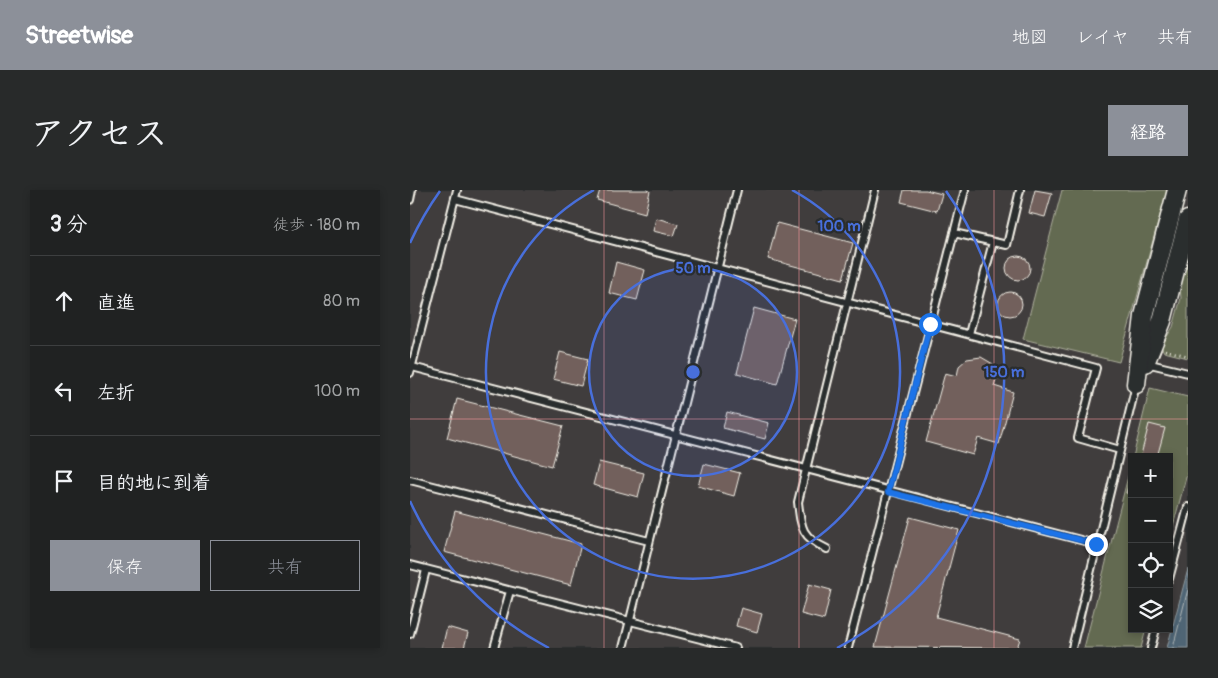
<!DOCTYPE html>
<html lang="ja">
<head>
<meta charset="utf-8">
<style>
	:root { --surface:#202222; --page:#282a2a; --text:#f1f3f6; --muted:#a2a4a5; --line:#3d3f40; --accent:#8c9099 }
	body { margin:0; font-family:Pangolin,"Klee One",sans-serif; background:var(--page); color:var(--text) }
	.controls { position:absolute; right:15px; bottom:15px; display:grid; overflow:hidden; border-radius:0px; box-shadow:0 2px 8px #0003 }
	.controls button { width:45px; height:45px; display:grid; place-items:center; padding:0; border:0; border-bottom:1px solid var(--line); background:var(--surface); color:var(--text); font:25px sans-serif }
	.stop { position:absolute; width:15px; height:15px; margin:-11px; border:4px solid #1a73e8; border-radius:50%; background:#fff }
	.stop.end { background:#1a73e8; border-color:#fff; box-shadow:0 1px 5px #0008 }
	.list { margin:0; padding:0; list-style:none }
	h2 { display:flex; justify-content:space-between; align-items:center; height:65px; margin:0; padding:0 20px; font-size:21px }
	h2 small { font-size:16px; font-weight:400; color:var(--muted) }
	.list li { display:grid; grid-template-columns:32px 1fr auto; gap:15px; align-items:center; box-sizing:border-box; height:90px; padding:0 20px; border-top:1px solid var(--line) }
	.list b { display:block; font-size:19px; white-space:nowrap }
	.list em { font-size:16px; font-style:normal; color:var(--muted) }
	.actions { display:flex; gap:10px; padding:15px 20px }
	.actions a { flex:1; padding:11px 0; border:1px solid var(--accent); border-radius:0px; text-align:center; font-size:18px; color:var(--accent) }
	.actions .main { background:var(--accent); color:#fff }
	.icon { flex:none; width:28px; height:28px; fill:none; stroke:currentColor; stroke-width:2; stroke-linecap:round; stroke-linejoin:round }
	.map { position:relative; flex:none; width:778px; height:458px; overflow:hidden; border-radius:0px }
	header { display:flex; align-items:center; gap:30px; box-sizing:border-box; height:70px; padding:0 25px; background:var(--accent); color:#fff }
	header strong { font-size:24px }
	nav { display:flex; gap:28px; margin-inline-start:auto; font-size:18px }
	.intro { display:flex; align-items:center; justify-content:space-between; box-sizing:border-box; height:120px; padding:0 30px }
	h1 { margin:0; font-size:35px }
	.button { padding:12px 22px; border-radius:0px; background:var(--accent); color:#fff; font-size:18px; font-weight:700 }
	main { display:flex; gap:30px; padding:0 30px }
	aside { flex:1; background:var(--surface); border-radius:0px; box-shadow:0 2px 8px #0003 }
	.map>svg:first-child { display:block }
	.built { fill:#403c3c; fill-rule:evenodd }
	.green { fill:#646b51; stroke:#acae9c }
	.water { fill:#506574; stroke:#929da2 }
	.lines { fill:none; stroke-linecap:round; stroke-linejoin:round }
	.shore { stroke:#b2b9ba; stroke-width:1 }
	.building { fill:#72605b; stroke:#f4f1e8 }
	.lane-casing { stroke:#f4f1e8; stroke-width:10 }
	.secondary-casing { stroke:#f4f1e8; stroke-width:21 }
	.path { stroke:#f4f1e8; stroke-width:2.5; stroke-dasharray:1 4; stroke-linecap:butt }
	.lane { stroke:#2a2d2e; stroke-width:6 }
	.secondary { stroke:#2a2d2e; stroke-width:18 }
	.route { stroke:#1a73e8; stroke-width:6 }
	.grid { fill:none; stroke:#ff9aa2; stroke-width:1; stroke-opacity:0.55 }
	.ring { fill:none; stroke:#486fdb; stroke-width:2.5 }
	.centre { fill:#486fdb; stroke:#2a2d2e; stroke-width:2.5 }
	.ring-label { font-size:15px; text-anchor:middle; font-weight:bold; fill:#486fdb; stroke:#2a2d2e; stroke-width:4.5; stroke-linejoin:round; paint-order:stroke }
</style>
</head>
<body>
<header>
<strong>Streetwise</strong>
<nav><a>地図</a><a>レイヤ</a><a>共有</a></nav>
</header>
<div class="intro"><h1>アクセス</h1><a class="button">経路</a></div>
<main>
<aside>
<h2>3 分<small>徒歩 · 180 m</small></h2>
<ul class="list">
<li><svg class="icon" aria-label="ahead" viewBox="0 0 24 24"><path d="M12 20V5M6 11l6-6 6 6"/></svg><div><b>直進</b></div><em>80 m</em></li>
<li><svg class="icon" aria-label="left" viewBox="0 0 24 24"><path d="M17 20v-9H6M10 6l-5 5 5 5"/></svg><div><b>左折</b></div><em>100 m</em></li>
<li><svg class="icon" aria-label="arrive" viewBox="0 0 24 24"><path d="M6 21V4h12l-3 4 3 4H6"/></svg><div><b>目的地に到着</b></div></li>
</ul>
<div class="actions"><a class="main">保存</a><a>共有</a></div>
</aside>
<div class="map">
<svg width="778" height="458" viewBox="0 0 778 458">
	<rect width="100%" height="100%" fill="#2a2d2e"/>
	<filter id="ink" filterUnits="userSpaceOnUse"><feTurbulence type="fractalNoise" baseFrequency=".02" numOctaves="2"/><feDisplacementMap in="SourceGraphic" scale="10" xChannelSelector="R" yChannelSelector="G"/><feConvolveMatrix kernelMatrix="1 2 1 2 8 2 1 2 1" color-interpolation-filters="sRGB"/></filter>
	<g filter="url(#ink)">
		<path class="built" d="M0 0H778V379L757 458H0ZM722 267H759V439H722Z"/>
		<g class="green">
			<path d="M652 0H757L709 172 613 149Z"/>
			<path d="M778 52V168L754 162 751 156 763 137 771 108 769 84Z"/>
			<path d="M740 198 778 207V280L759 351V267H723Z"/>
			<path d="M722 271V439H736L731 458H674Z"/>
		</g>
		<path class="water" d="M778 379V458H757Z"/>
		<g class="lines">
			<path class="shore" d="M763 458 778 399"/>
		</g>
		<g class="building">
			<path d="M190 0H237L240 1 235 23 187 10Z"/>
			<path d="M494 0H516L532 4 527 21 491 12Z"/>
			<path d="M625 0 642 3 635 27 619 23Z"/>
			<path d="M246 28 268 34 264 46 243 41Z"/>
			<path d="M367 33 443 53 433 89 358 69Z"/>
			<circle cx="608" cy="78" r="12"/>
			<path d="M206 72 235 80 227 110 199 103Z"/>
			<circle cx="600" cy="114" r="12"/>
			<path d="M344 118 385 129 367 194 327 183Z"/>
			<path d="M150 162 178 169 171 196 143 189Z"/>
			<path d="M571 167 583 174 587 186 584 196 603 202 589 254 568 248 563 265 516 252 535 183 547 186 549 176 557 169Z"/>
			<path d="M47 209 153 236 142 276 37 248Z"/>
			<path d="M317 222 359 233 355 249 313 238Z"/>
			<path d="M739 234 755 238 747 267 731 265Z"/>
			<path d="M189 272 234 283 228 307 183 295Z"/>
			<path d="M294 274 330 283 324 306 288 296Z"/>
			<path d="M722 281V304L716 303Z"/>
			<path d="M45 321 171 354 161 395 34 362Z"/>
			<path d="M500 327 549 340 526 427 610 449 607 458 465 457Z"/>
			<path d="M399 394 421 400 414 430 391 424Z"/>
			<path d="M331 418 352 424 347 442 326 436Z"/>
			<path d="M37 437 58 443 54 458H32Z"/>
		</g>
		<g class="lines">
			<g class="lane-casing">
				<g id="lane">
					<path d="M45 9 686 178 668 248 710 260"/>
					<path d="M0 10 2 0"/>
					<path d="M544 43 597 55 610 0"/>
					<path d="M559 144 583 52"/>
					<path d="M736 173 778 183"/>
					<path d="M2 177 686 354"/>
					<path d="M0 183 47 0"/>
					<path d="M0 290 239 351"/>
					<path d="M417 359C392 347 391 339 388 312L465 0"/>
					<path d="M0 375 326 458"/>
					<path d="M759 389 778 317"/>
					<path d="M0 444 16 380"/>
					<path d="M84 458 100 401"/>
					<path d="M213 458 327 0"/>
					<path d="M438 458 555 0"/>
					<path d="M662 458 726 195"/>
					<path d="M741 458 746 439"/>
				</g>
			</g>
			<g class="secondary-casing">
				<g id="secondary">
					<path d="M735 173 752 131 778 30"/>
					<path d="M726 194 734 126 767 0"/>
				</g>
			</g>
			<path class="path" d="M755 160 778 166"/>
			<use href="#lane" class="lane"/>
			<use href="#secondary" class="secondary"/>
		</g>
	</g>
	<g class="lines" filter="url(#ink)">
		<path class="route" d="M520 134 478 302 686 354"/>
	</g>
	<path class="grid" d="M194 0V458M389 0V458M584 0V458M0 229H778"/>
	<circle cx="283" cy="182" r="104" fill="#486fdb" fill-opacity=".12"/>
	<g class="ring">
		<circle cx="283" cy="182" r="104"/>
		<path d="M382 0A207 207 0 1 1 184 0"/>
		<path d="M139 458A311 311 0 0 1 0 311M0 53A311 311 0 0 1 30 1M536 1A311 311 0 0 1 427 458"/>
	</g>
	<circle cx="283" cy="182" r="8" class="centre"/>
	<g class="ring-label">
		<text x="429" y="41">100 m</text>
		<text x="283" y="83">50 m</text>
		<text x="594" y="187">150 m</text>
	</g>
</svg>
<div class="controls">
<button>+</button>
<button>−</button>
<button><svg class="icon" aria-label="locate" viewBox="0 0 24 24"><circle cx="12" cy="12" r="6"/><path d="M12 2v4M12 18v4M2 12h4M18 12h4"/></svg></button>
<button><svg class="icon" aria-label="layers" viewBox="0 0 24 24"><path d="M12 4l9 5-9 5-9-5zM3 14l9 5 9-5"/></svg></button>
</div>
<div class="stop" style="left:520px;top:134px"></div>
<div class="stop end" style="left:686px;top:354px"></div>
</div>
</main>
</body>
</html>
